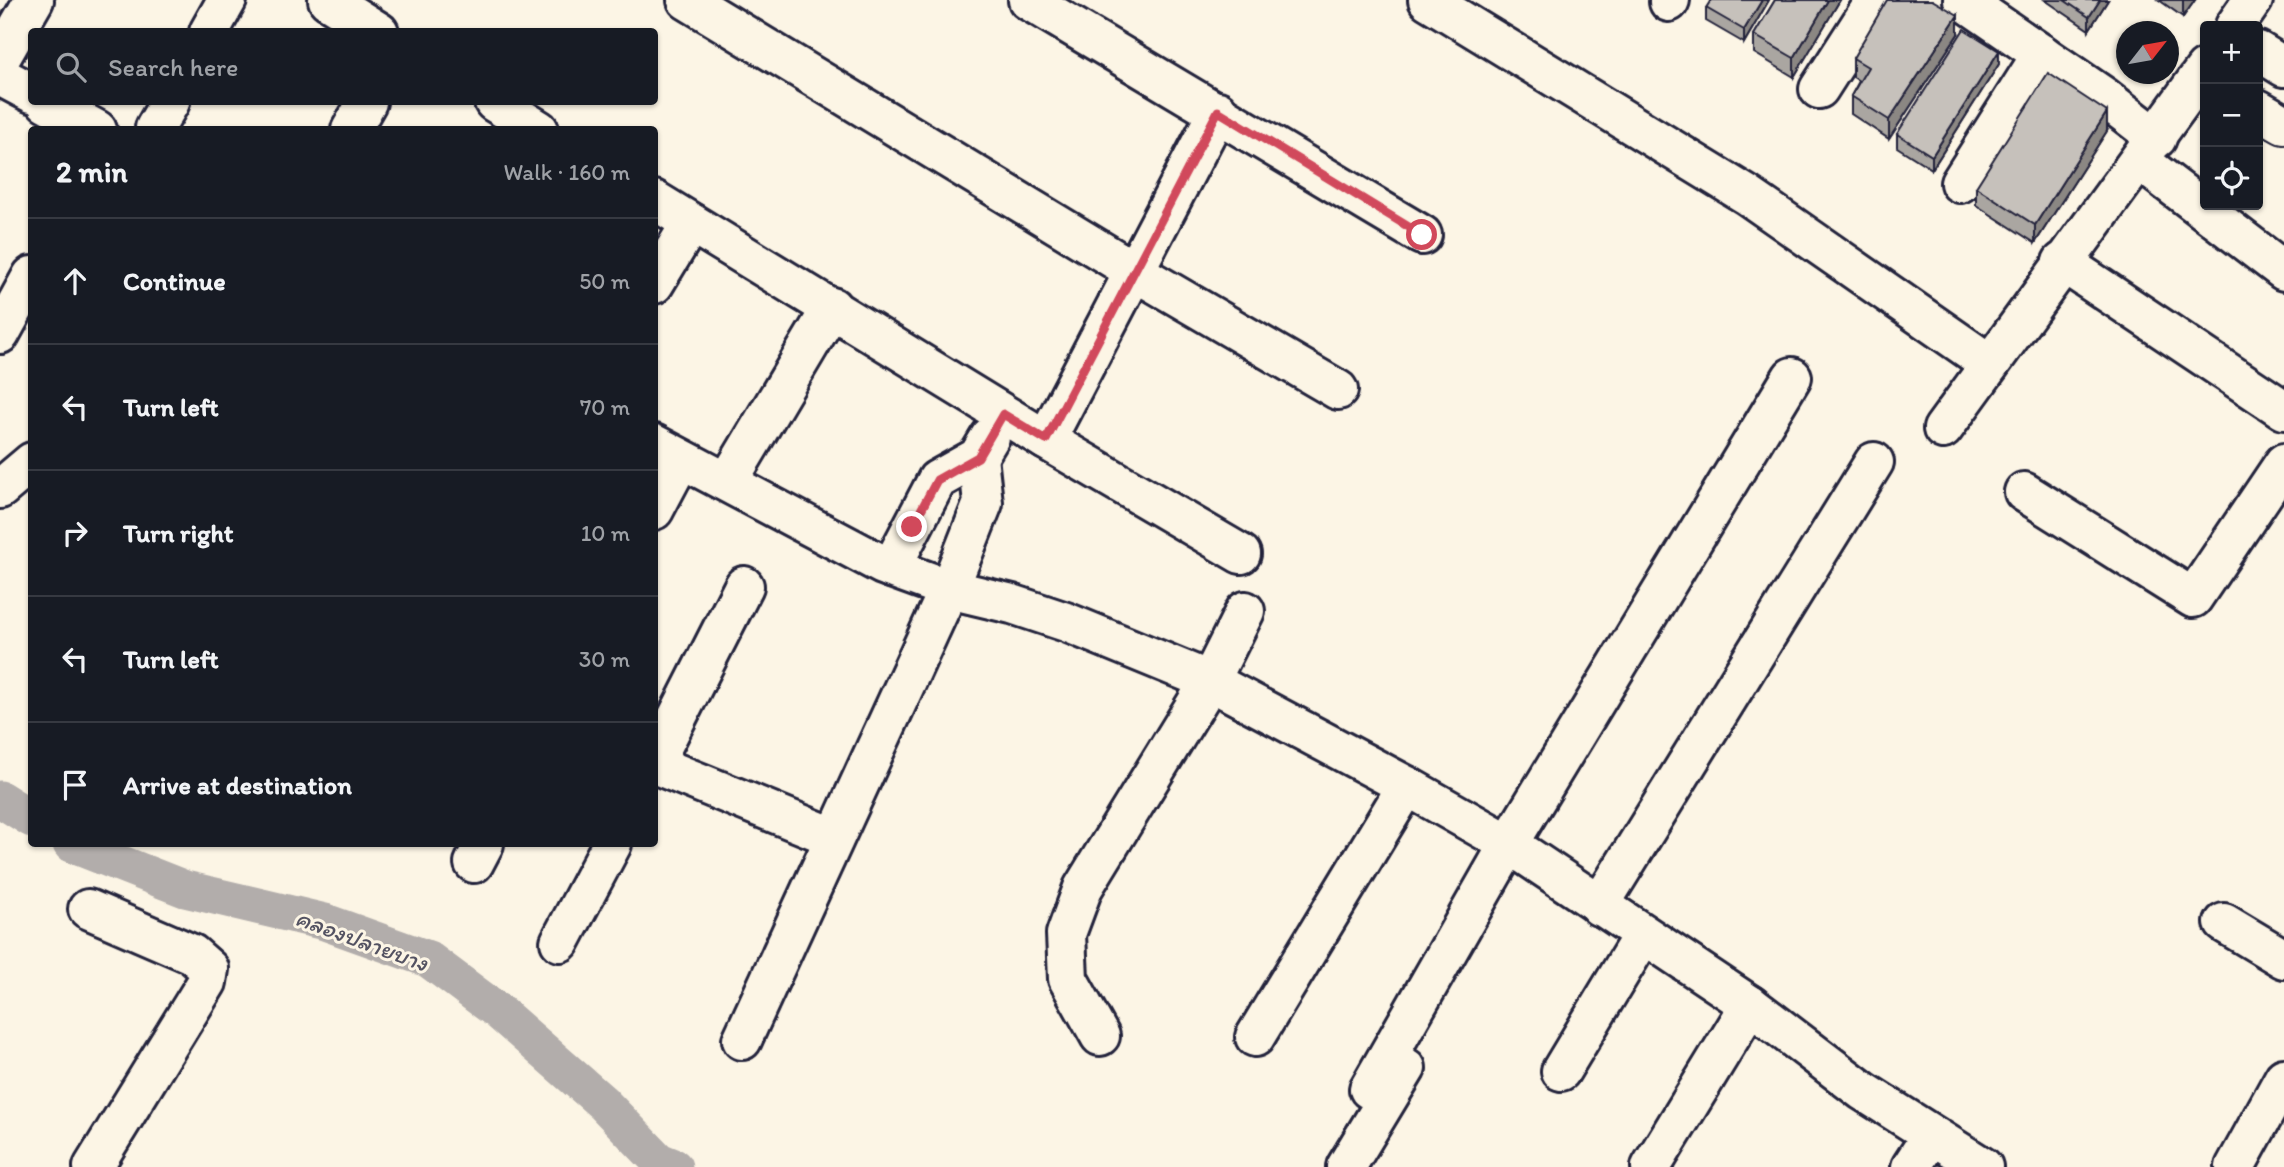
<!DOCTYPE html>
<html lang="en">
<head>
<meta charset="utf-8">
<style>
	:root { --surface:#171b24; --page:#242831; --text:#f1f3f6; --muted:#9ea1a6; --line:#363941 }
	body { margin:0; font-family:Itim,"Playpen Sans Thai",sans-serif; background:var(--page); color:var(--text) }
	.controls { position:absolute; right:21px; top:21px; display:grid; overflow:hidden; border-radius:7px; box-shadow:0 2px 5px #0004 }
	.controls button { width:63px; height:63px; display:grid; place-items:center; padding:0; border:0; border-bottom:2px solid var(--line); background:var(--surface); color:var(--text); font:35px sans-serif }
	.compass { position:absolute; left:2116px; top:21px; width:63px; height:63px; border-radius:50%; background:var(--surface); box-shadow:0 2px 5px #0004; rotate:59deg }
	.stop { position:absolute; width:21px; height:21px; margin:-16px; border:5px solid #d1495b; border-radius:50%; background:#fff }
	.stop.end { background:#d1495b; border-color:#fff; box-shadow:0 2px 7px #0008 }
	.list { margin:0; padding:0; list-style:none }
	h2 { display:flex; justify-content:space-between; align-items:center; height:91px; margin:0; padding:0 28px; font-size:30px }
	h2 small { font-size:23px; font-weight:400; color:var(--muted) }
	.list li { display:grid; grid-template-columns:46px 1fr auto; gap:21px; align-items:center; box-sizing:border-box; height:126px; padding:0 28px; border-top:2px solid var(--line) }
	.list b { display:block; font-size:26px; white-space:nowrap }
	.list em { font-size:23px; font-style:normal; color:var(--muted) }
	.icon { flex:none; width:38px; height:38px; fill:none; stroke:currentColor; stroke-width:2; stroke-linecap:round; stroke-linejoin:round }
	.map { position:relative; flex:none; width:2284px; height:1167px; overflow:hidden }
	.search { position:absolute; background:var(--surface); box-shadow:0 2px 5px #0004; left:28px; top:28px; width:630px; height:77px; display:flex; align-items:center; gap:18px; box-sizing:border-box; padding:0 24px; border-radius:7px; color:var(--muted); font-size:26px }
	.panel { position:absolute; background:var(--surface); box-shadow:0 2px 5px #0004; left:28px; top:126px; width:630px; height:721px; border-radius:7px }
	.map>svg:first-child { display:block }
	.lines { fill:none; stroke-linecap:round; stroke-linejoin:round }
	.canal { stroke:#b2adab; stroke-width:37 }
	.minor-casing { stroke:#22223b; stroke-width:44 }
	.minor { stroke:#fcf5e5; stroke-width:38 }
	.wall { fill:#aaa6a1; stroke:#22223b; stroke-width:2 }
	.shaded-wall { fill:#8b8783; stroke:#22223b; stroke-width:2 }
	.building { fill:#c6c1bb; stroke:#22223b; stroke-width:2 }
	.route { stroke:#d1495b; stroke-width:9 }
	.labels { text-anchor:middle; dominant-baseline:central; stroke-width:6; stroke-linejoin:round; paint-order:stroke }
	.water-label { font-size:24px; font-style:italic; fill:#545362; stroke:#fcf5e5 }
</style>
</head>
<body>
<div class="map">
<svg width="2284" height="1167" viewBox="0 0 2284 1167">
	<rect width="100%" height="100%" fill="#fcf5e5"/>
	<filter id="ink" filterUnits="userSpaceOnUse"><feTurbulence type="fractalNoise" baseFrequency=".0143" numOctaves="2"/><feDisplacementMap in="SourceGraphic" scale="14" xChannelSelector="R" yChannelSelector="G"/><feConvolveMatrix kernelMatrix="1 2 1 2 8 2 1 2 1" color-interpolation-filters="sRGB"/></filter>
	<g filter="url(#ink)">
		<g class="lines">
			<g class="canal">
				<path d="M0 799 32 819"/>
				<path d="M71 844 185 889 325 922 428 959 499 1012 603 1103 659 1161 674 1167"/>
			</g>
			<g class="minor-casing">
				<g id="minor">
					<path d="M328 0 379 32"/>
					<path d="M687 0 1134 271 1338 390"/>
					<path d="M1028 0 1422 235"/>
					<path d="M1428 0 1747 195 1990 364"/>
					<path d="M1963 0 2104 97 2157 138"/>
					<path d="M1669 2 1670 0"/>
					<path d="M2235 26 2253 0"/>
					<path d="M209 32 227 0"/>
					<path d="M2258 51 2284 67"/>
					<path d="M0 59 34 0"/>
					<path d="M0 76 32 93"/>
					<path d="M1819 89 1876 0"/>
					<path d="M46 102 97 130"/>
					<path d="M494 102 539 130"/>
					<path d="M2258 109 2284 124"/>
					<path d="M155 128 170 102"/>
					<path d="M351 130 367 102"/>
					<path d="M2140 161 2284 271"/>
					<path d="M1960 183 2042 54"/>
					<path d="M654 200 1046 440 1241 554"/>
					<path d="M2062 262 2284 410"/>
					<path d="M654 284 691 223"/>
					<path d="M0 334 32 276"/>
					<path d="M1943 429 2205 69"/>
					<path d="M1046 440 1218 111"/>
					<path d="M654 444 883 565 949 589 1012 604 1066 622 1210 681 1407 786 1509 844 1750 1005 1863 1091 1983 1167"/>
					<path d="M733 473 832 307"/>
					<path d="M0 489 32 462"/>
					<path d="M2024 492 2193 598 2284 463"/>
					<path d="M654 510 681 459"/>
					<path d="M891 568 937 480 978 457 990 437"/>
					<path d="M654 763 744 586"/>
					<path d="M654 764 833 837"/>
					<path d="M474 863 484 844"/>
					<path d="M1599 906 1874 462"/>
					<path d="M88 909 192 954 209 969 207 982 93 1167"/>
					<path d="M2224 923 2284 959"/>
					<path d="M560 942 612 844"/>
					<path d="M1100 1036 1068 979 1066 934 1083 888 1210 681 1245 611"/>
					<path d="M1255 1037 1407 786"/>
					<path d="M742 1040 949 589 983 503 978 457"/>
					<path d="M1561 1071 1643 935"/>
					<path d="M1369 1089 1509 844 1792 377"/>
					<path d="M1346 1167 1406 1068"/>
					<path d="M1651 1167 1750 1005"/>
					<path d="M1911 1167 1931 1136"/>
					<path d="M2235 1167 2284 1078"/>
				</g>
			</g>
			<use href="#minor" class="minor"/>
		</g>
		<g class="wall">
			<path d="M1769 0 1744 43 1706 21V8Z"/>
			<path d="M1775 0H1840L1794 77 1754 53V35Z"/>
			<path d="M2045 0H2108L2089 30Z"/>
			<path d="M2159 0H2195L2183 17Z"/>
			<path d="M1958 34 1889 139 1851 114V96L1859 81 1853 77V58Z"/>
			<path d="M1999 64 1932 169 1897 147V134Z"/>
			<path d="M2107 131 2035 243 1976 205V187Z"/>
		</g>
		<g class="shaded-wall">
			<path d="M1762 0H1769L1744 43V30Z"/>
			<path d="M1828 0H1840L1794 77V58Z"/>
			<path d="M2100 0H2108L2089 30V17Z"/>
			<path d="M2183 0H2195L2183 17Z"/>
			<path d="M1958 15V34L1889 139V120Z"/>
			<path d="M1999 51V64L1932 169V156Z"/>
			<path d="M2107 112V131L2035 243V225Z"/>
		</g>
		<g class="building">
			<path d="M1711 0H1762L1744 30 1706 8Z"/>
			<path d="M1775 0H1828L1794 58 1754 35Z"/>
			<path d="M1887 0H1932L1958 15 1889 120 1851 96 1868 67 1853 58Z"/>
			<path d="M2064 0H2100L2089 17Z"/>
			<path d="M1964 29 1999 51 1932 156 1897 134Z"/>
			<path d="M2048 73 2107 112 2035 225 1976 187Z"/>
		</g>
	</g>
	<g class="lines" filter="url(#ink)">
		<path class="route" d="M912 527 937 480 978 457 1003 414 1046 440 1218 111 1422 235"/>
	</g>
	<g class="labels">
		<g class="water-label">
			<text transform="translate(362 940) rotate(20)">คลองปลายบาง</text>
		</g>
	</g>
</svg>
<div class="controls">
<button>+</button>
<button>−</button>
<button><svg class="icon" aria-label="locate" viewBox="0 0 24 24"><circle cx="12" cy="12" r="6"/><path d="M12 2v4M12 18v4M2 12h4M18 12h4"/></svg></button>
</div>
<svg class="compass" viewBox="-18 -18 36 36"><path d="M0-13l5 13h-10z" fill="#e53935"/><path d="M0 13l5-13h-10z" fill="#9ea1a6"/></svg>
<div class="stop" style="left:1422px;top:235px"></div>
<div class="stop end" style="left:912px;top:527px"></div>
<div class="search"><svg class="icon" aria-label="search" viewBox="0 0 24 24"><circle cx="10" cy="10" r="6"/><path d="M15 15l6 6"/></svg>Search here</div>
<section class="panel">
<h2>2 min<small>Walk · 160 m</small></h2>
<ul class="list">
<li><svg class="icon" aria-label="ahead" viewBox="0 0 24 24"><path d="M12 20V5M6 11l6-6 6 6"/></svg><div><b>Continue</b></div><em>50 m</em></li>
<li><svg class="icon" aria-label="left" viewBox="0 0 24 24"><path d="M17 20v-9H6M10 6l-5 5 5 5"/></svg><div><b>Turn left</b></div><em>70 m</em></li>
<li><svg class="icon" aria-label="right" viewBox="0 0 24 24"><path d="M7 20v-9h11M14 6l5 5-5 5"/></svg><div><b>Turn right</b></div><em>10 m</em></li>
<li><svg class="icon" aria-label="left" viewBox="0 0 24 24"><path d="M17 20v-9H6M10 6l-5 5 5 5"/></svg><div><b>Turn left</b></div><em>30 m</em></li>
<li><svg class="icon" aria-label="arrive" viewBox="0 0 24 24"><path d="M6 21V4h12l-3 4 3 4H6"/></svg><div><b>Arrive at destination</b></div></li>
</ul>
</section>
</div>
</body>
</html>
